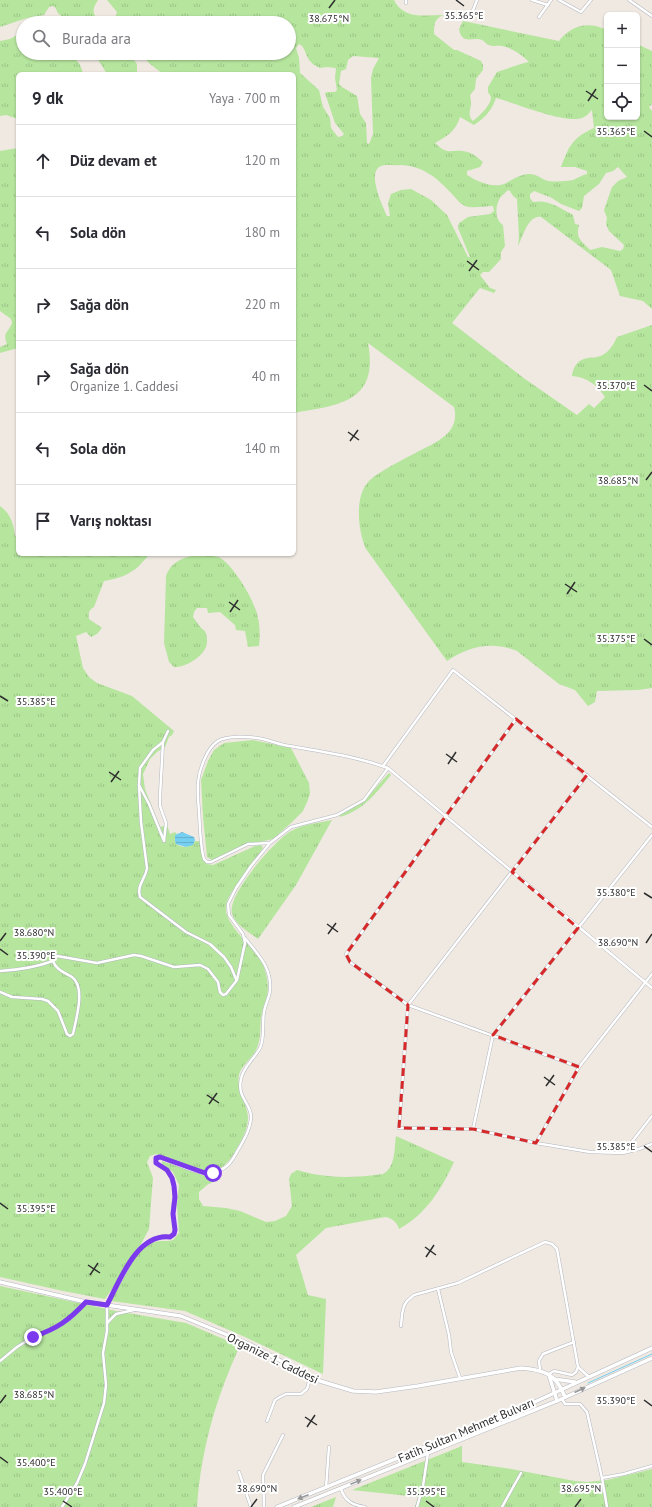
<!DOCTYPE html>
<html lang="tr">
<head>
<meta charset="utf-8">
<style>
	:root { --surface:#fff; --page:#f7f7f7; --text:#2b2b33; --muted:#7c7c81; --line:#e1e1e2 }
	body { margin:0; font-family:"PT Sans",sans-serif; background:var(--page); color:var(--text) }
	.controls { position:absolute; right:12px; top:12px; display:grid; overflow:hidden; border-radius:6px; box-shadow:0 1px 3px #0004 }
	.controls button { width:36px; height:36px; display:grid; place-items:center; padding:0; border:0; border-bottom:1px solid var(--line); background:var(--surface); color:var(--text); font:20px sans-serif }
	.stop { position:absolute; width:12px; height:12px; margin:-9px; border:3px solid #7c3aed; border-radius:50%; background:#fff }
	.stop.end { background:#7c3aed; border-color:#fff; box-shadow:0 1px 4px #0008 }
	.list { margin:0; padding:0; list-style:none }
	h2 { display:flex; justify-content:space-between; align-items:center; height:52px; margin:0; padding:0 16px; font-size:17px }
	h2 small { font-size:13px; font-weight:400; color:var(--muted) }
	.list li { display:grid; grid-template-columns:26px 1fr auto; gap:12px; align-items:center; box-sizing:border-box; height:72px; padding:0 16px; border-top:1px solid var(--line) }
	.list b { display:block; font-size:15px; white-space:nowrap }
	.list p { margin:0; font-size:13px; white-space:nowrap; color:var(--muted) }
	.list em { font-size:13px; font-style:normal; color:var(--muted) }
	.icon { flex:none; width:22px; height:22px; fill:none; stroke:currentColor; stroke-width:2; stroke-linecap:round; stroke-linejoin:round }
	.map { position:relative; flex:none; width:652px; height:1507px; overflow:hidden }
	.search { position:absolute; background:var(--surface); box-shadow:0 1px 3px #0004; left:16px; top:16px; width:280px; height:44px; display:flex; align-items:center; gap:10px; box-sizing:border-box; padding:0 14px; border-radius:22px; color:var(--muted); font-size:15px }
	.panel { position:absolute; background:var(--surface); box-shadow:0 1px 3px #0004; left:16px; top:72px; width:280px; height:484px; border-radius:6px }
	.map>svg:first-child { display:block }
	.grass { fill:url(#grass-tufts); fill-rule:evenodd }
	.water { fill:url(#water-rules) }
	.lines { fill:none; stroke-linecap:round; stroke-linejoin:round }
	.stream { stroke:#75cff0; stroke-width:1 }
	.street-casing { stroke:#b4b7c1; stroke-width:3.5 }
	.secondary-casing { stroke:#b4b7c1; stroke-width:4.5 }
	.street { stroke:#fff; stroke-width:2.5 }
	.secondary { stroke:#fff; stroke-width:3.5 }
	.oneway { fill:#969696 }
	.route { stroke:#7c3aed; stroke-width:5 }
	.marked { fill:none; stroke:#d62828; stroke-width:3; stroke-dasharray:8 5; stroke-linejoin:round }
	.ticks { fill:none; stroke:#2e2e2e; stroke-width:1.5 }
	.labels { text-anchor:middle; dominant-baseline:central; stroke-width:4; stroke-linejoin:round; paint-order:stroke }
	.street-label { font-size:12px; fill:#2e2e2e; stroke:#fff }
	.ticks-label { font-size:10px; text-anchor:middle; fill:#2e2e2e; stroke:#fff; stroke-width:4; stroke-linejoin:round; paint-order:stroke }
</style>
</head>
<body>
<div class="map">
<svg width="652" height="1507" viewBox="0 0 652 1507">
	<defs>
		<pattern id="grass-tufts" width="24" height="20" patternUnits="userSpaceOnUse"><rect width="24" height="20" fill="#b6e59e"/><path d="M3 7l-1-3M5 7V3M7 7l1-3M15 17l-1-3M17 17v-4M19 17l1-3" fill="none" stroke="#9dc588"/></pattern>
		<pattern id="water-rules" width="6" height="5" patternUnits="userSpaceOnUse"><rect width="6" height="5" fill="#75cff0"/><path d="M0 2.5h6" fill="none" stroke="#66b2ce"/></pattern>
	</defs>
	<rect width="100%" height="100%" fill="#efe9e1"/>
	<g class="grass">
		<path d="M0 0H98C91 11 93 13 100 23H70C67 18 63 18 59 14 56 11 57 8 53 6L49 7 44 15 27 18 0 27Z"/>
		<path d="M107 0H394C404 20 425 15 444 15 434 18 434 25 434 34L454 50H457L481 61 483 65V70L476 79 475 89 470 95C470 97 471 99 471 102 472 108 466 114 473 121 479 116 491 106 491 97L488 92V87L497 72 524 63 529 62C522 55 512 48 502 46 498 45 494 47 489 45 486 44 484 41 482 40 473 36 462 46 459 29L463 21 559 41C571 25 589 21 607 30V117H637V44L652 51V104L649 107 652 111V309L643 301 620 296 611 270 541 217C528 215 523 237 518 246L519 237 517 199 513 196 510 191 508 190C505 193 500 197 499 200 495 208 495 220 503 225L505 246 501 252V259L489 272H483L480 275 490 288 496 290 494 293 480 288 452 323 525 379 577 415 589 404 594 408 605 397C597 385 587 377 572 376 573 367 578 359 588 358 591 357 594 358 597 357 607 355 613 346 617 337L652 325V688L638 690 597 691 595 702 588 706 575 690 559 684 517 651C492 641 469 646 447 661L366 549C358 531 354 496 369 481 378 472 404 459 417 452 435 443 461 433 454 407L368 343C379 402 340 405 294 413V74H163L150 64 140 53H289V23H120L117 22 115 18 117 12ZM299 44C308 48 303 61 320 68L327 67 336 68 335 78 337 90 335 92H328L325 93 335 123 344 134 342 136 338 137 331 128 330 118 323 107 319 90 300 73 299 58 296 48ZM353 56 379 58 373 69 371 78 373 134 369 144 367 143 366 123 360 114 357 96 342 87 339 84 341 71 346 69 348 60ZM496 98C515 103 565 124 582 118 587 116 589 113 592 110L594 128C572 138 569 146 561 167H575L587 171V174C582 175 578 178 573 180 570 181 552 182 548 181 541 179 536 173 528 174 520 175 515 178 508 182 496 190 478 182 467 175V171L480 167 483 162C478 158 473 153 467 152 452 148 449 157 435 143 447 136 456 131 460 117L474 125C485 118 492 110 496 98ZM400 165C423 166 436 177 451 193 456 198 459 203 465 206 473 209 484 206 493 206L494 211 490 214 468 217 459 223 458 228 470 257H468L447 215 431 200 411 189 401 190 391 194 388 203 390 216H387C383 207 366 172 381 166 386 164 395 166 400 165ZM618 167 627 177 618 181 612 187 604 210 607 218 606 224 609 231 624 245 623 249 620 251 602 247 590 250C582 241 575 239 579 225L575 224 573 215C561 208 547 199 533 202L530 198V194L534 191 552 198 561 204 579 211 582 208 584 196 599 184 606 173 613 171Z"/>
		<path d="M23 32V53C44 53 79 46 83 74H18V119L6 115 0 116V41L10 39Z"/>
		<path d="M94 53H128L137 64V74H107Z"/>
		<path d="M18 148V348L0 353V347L7 344C2 332 9 332 12 323L11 319 0 311V151Z"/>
		<path d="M0 506C10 513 14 524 15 536L18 538V554H28L29 556 35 555 36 554H151C146 557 143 562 139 566 129 575 117 579 104 581L94 607C89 610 88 613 89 619L102 628 97 634 91 637 86 632 76 636 83 668 89 677 97 683 132 696 174 731 172 735 169 737 165 747 157 752 150 759 143 774 145 789 160 827 167 825 170 834 175 832 177 834C168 846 189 852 195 841H202L204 858 207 864 213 865 255 846 261 845 263 848 231 893C228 899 225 904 226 911 227 925 254 949 262 962 267 974 270 987 266 1000 264 1006 262 1012 261 1018 260 1028 261 1038 257 1048 253 1058 241 1065 239 1075 236 1090 247 1103 248 1117 248 1129 243 1138 237 1148 232 1157 225 1168 214 1171 203 1174 168 1158 156 1154L150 1156 147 1162 153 1178 149 1229 141 1244 128 1261 114 1286 105 1299 63 1291 0 1277Z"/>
		<path d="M204 555C210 555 218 556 222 559 236 570 255 601 258 618 260 627 260 636 259 646L248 647 245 631 236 630 235 625 220 612 208 613 207 608H197L194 612 193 617C196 621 201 629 205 631 207 636 208 642 206 647 202 657 185 668 174 667L169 662 164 643 166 576C172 559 189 555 204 555Z"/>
		<path d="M253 740 291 748 309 783 310 793 308 800 303 811 291 823 273 839 246 845 212 860 207 857 203 817 201 780 208 761 214 750 224 743Z"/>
		<path d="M389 773 391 775C376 793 364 810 340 817V815L362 803Z"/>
		<path d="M332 820 296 885 258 939C249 932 235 925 232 913 227 895 275 840 291 831 303 824 319 823 332 820Z"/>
		<path d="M396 1136 454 1162C441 1190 426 1214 399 1229 397 1222 392 1218 385 1217L326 1228 296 1255 308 1295 326 1299 323 1374 245 1337 185 1311 111 1301C121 1283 134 1250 154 1242 160 1240 167 1242 173 1240L179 1233 177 1205 179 1185 173 1172 162 1164V1161L217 1180 207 1185 199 1192V1199L203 1206 226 1208 240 1211 266 1222 275 1221 286 1216 292 1206 289 1179 291 1174 297 1170C328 1179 352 1178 383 1174 396 1167 394 1149 396 1136Z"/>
		<path d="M0 1286 116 1311 186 1323 240 1346C216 1397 201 1450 197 1507H0Z"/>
		<path d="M462 1446V1462L511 1469 575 1481 587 1482 607 1480 652 1469V1507H415L418 1497 352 1490Z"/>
		<path d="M336 1497 333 1507H311Z"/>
	</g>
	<path class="water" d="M182 832 194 837 195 840 193 845 186 847 176 844 175 841V835Z"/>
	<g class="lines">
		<path class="stream" d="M588 1383 652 1354"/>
		<g class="street-casing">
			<g id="street">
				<path d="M532 0 548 5"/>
				<path d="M559 0 581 12 591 0"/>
				<path d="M629 0 652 16"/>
				<path d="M406 3V0"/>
				<path d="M472 13 477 0"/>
				<path d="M539 17 551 0"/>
				<path d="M516 719 346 954 350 962 408 1005 579 1067"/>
				<path d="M163 742 153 750 140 768 139 785 149 804 164 841"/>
				<path d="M383 766 453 670 652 827"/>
				<path d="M587 775 408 1005 399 1128 473 1129 536 1143 590 1152 623 1153 639 1149 652 1144"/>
				<path d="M139 785 141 822 147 868C146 878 136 886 140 897L186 932 210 944 224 957 231 967 236 979"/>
				<path d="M164 841 166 823 160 806V796L163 742 168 731"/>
				<path d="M270 843 248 844 211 862H207L204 859C200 846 200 825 199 811 197 790 196 777 205 758 208 751 212 745 218 741 228 735 246 737 257 738 266 739 275 743 284 745 319 751 354 756 388 768L652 988"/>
				<path d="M0 971C19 970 36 967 53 961"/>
				<path d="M0 992 12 997 42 999 48 1001 58 1011 67 1034 70 1036 73 1034C76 1019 86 987 72 977 64 972 56 970 53 961L57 956 97 963 134 955 141 956 174 967 200 965 208 969 218 982 220 992 223 995 226 994 237 980 245 943 243 934 229 915 228 904 236 888 251 866 270 843 291 827 337 815 364 800 388 768"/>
				<path d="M473 1129 493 1035 652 835"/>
				<path d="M536 1143 579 1067 652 974"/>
				<path d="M624 1152 652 1116"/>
				<path d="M438 1289 449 1335 451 1352 460 1378"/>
				<path d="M107 1323 116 1314 134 1310"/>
				<path d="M401 1326 402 1314 404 1306 407 1301 414 1295 458 1283 545 1242 552 1244 557 1249 578 1367 589 1377"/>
				<path d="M0 1361 17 1347 33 1337 52 1330 70 1319 86 1302"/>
				<path d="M540 1370 539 1361 543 1354 574 1342"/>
				<path d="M549 1374 554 1371 572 1375 576 1372 578 1367"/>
				<path d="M562 1399 565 1404H580L587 1412 602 1478 607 1507"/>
				<path d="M267 1421 275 1400 280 1397 286 1394H301L307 1389 310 1378"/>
				<path d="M239 1472 251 1507"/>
				<path d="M602 1478 624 1474 652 1466"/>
				<path d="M326 1488 329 1447"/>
				<path d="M341 1489C345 1501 352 1505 365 1507"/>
				<path d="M62 1507 77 1483 85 1464 104 1403 106 1385 103 1353 107 1331V1305L132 1260 142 1247 154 1239 164 1236 170 1237 175 1232C175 1226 173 1219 173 1213 173 1191 182 1176 156 1163V1159L160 1157C180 1165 208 1183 228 1165 232 1161 235 1155 238 1150 244 1140 251 1128 251 1116 250 1102 237 1098 241 1079 243 1067 254 1059 260 1048 265 1037 262 1023 264 1012 265 1005 269 998 270 991 272 967 258 955 245 938"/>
				<path d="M264 1507 263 1475 283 1435"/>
				<path d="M417 1507 423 1486 428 1453"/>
				<path d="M502 1507 521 1473"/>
			</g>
		</g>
		<g class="secondary-casing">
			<g id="secondary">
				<path d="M0 1282 86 1302 181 1316 249 1344 281 1361 310 1378 353 1391 376 1392 418 1386 521 1368C545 1370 556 1374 565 1397"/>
				<path d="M549 1375 557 1401"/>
				<path d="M554 1379 575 1382"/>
				<path d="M277 1507 526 1406 652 1348"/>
				<path d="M294 1507 557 1401 652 1358"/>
			</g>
		</g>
		<use href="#street" class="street"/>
		<use href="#secondary" class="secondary"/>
	</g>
	<defs><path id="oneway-solid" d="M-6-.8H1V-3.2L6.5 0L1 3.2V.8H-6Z"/></defs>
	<g class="oneway">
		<use href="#oneway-solid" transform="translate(580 1390) rotate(-24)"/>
		<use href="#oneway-solid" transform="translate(356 1482) rotate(-22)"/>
		<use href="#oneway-solid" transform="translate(303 1497) rotate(159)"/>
	</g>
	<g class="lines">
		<path class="route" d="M33 1337C58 1328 68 1321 86 1302L107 1305C120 1280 137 1233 170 1237L174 1234 175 1230 173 1214 175 1197 174 1186 172 1178 167 1170 156 1163V1158L160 1157 205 1173H213"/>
	</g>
	<path class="marked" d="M516 719 587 775 512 872 578 928 493 1035 579 1067 536 1143 473 1129 399 1128 408 1005 350 962 346 954Z"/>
	<path class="ticks" d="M456 0 464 6M329 8 335 0M586 91 598 99M588 101 596 89M644 131 652 137M467 261 479 270M469 271 477 260M644 385 652 391M348 432 359 440M350 441 358 430M646 480 652 472M565 584 577 592M567 594 575 582M229 602 240 610M230 612 238 600M644 639 652 645M0 696 8 701M446 754 457 762M448 764 456 752M109 772 121 780M111 782 119 771M644 893 652 898M327 924 338 932M328 934 336 923M0 941 6 933M646 943 652 934M0 949 8 955M544 1077 555 1085M546 1086 554 1075M207 1095 219 1103M209 1104 217 1093M644 1146 652 1152M0 1203 8 1209M425 1247 436 1255M426 1257 434 1245M88 1265 100 1273M90 1275 98 1263M644 1400 652 1406M0 1403 6 1395M305 1417 317 1425M307 1427 315 1415M0 1457 8 1463M63 1501 72 1507M426 1501 434 1507M251 1507 257 1499M575 1507 581 1499"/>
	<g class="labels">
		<g class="street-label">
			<text transform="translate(273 1358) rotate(26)">Organize 1. Caddesi</text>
			<text transform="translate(466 1430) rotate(-23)">Fatih Sultan Mehmet Bulvarı</text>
		</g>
	</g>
	<g class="ticks-label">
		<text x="464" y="19">35.365°E</text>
		<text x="329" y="22">38.675°N</text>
		<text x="616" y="135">35.365°E</text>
		<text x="616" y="389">35.370°E</text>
		<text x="618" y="484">38.685°N</text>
		<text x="616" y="642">35.375°E</text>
		<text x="36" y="705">35.385°E</text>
		<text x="616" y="896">35.380°E</text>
		<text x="34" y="936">38.680°N</text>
		<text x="618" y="946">38.690°N</text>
		<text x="36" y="959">35.390°E</text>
		<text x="616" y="1150">35.385°E</text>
		<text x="36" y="1212">35.395°E</text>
		<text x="34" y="1398">38.685°N</text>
		<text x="616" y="1404">35.390°E</text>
		<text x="36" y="1466">35.400°E</text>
		<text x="257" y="1492">38.690°N</text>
		<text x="581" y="1492">38.695°N</text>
		<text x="63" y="1495">35.400°E</text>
		<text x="426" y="1495">35.395°E</text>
	</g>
</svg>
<div class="controls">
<button>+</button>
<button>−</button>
<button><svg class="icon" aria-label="locate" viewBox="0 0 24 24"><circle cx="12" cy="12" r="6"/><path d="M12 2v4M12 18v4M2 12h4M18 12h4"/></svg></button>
</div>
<div class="stop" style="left:213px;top:1173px"></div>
<div class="stop end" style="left:33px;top:1337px"></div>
<div class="search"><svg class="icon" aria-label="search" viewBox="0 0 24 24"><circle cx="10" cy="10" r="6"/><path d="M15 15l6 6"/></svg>Burada ara</div>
<section class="panel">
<h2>9 dk<small>Yaya · 700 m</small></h2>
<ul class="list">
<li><svg class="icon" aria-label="ahead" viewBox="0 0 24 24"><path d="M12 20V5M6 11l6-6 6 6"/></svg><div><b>Düz devam et</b></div><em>120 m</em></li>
<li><svg class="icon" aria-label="left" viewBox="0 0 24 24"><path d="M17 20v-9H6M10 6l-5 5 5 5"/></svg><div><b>Sola dön</b></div><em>180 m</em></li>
<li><svg class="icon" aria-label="right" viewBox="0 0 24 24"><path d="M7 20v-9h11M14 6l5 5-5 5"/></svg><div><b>Sağa dön</b></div><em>220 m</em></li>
<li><svg class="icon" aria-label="right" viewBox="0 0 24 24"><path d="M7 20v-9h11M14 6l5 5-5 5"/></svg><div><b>Sağa dön</b><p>Organize 1. Caddesi</p></div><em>40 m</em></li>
<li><svg class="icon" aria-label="left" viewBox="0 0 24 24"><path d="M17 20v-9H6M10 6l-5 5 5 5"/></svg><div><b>Sola dön</b></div><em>140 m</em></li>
<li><svg class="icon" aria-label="arrive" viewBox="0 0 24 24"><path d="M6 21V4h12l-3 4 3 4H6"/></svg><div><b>Varış noktası</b></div></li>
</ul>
</section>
</div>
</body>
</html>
